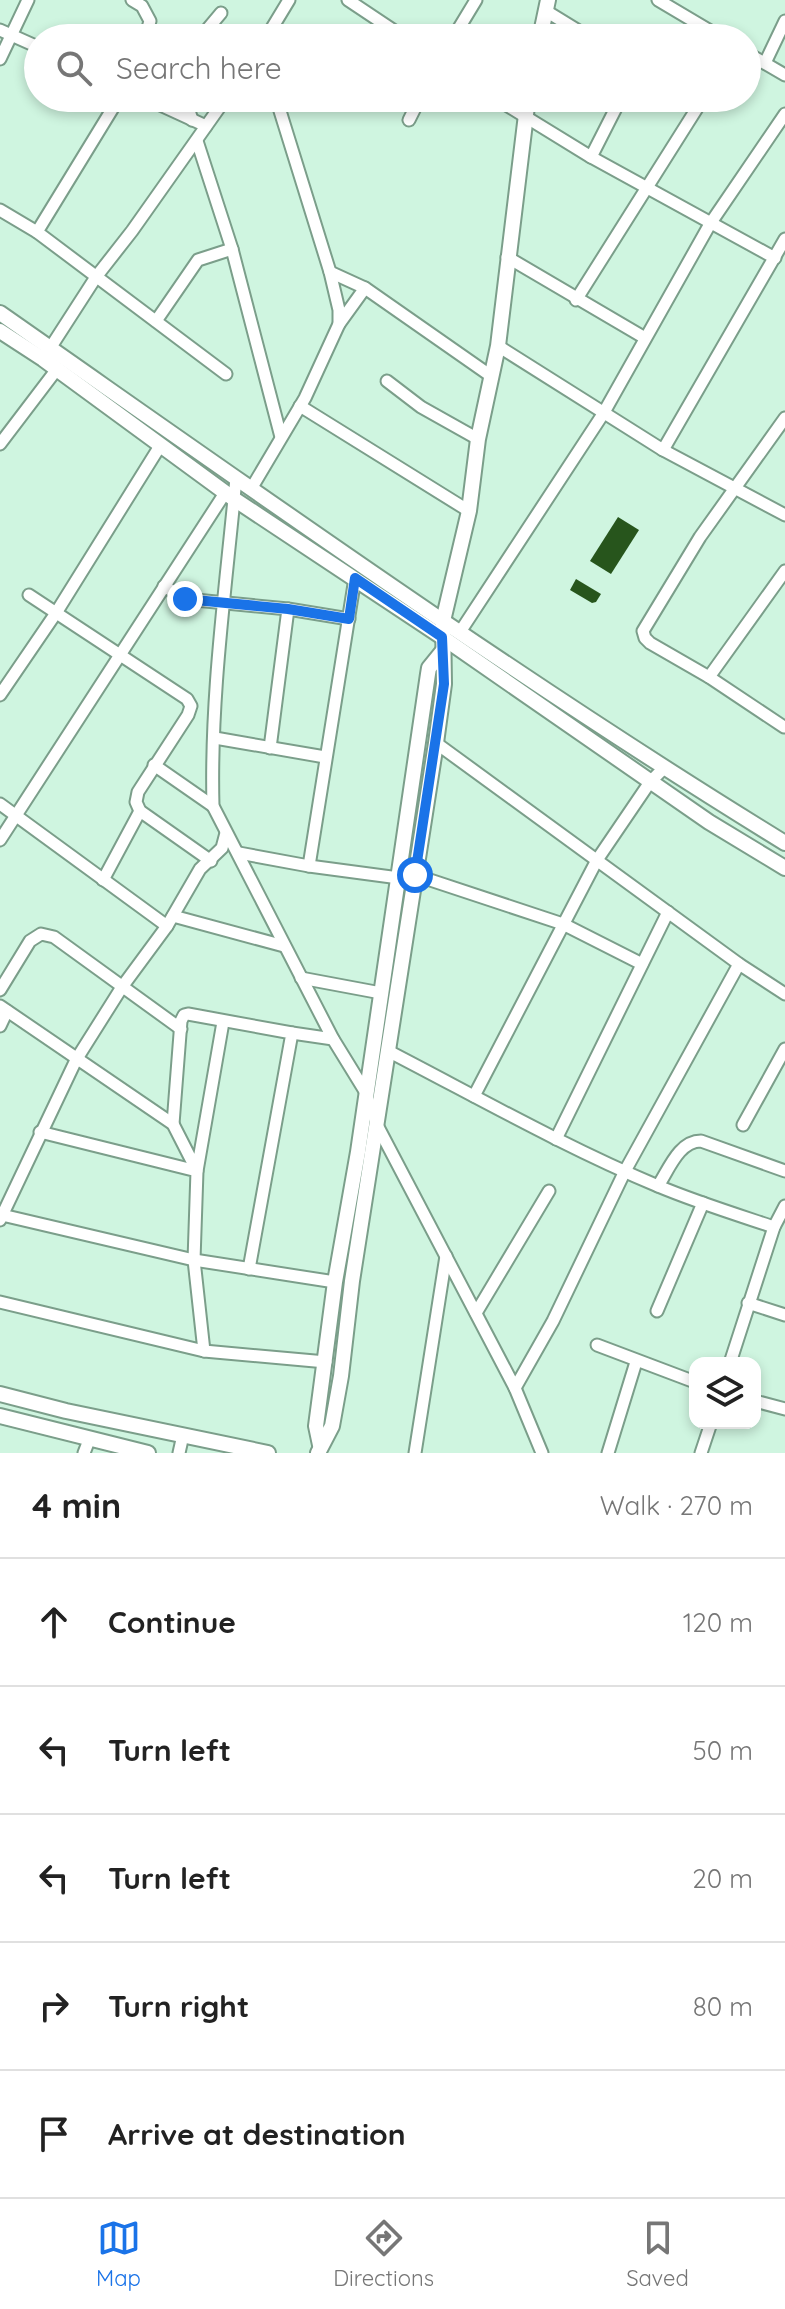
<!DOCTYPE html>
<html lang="en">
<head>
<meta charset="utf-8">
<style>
	:root { --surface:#fff; --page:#f2f2f2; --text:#222; --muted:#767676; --line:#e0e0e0; --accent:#1a73e8 }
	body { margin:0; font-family:Quicksand,sans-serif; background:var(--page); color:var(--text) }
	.controls { position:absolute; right:24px; bottom:24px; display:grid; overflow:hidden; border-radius:16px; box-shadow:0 4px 12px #0003 }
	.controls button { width:72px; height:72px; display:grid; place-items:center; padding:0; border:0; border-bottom:2px solid var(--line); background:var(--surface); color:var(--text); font:40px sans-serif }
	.stop { position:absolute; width:24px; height:24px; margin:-18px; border:6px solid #1a73e8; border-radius:50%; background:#fff }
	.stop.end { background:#1a73e8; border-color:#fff; box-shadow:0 2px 8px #0008 }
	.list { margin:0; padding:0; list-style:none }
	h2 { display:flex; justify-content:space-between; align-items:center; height:104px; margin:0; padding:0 32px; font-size:34px }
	h2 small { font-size:26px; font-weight:400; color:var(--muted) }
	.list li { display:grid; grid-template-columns:52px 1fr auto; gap:24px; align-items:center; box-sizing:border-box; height:128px; padding:0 32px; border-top:2px solid var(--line) }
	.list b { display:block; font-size:30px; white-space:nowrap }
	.list em { font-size:26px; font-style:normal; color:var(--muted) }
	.icon { flex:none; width:44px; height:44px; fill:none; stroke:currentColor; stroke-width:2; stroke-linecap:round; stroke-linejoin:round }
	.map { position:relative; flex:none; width:785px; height:1453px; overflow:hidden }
	.search { position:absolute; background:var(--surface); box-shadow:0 4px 12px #0003; left:24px; right:24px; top:24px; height:88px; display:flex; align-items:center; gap:20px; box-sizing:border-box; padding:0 28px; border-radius:44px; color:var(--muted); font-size:30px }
	.sheet { height:744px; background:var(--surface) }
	nav { display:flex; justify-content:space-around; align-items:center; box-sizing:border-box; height:112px; border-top:2px solid var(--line); background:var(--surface); font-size:22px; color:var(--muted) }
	nav a { display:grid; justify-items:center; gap:4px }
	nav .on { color:var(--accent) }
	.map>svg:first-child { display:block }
	.building { fill:#27551c }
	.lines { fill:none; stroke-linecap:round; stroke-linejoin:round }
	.minor-casing { stroke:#7b9e8a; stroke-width:15 }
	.tertiary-casing { stroke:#7b9e8a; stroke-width:18 }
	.minor { stroke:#fff; stroke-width:11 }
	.tertiary { stroke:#fff; stroke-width:14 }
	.route { stroke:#1a73e8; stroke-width:10 }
</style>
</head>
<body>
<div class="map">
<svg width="785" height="1453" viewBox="0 0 785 1453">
	<rect width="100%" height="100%" fill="#cff5e0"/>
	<g class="building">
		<path d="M618 517 639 530 611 574 590 561Z"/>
		<path d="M576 579 601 594 596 602 592 603 570 590Z"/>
	</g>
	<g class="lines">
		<g class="minor-casing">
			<g id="minor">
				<path d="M132 0 142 6 150 21 145 38"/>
				<path d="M348 0 405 38"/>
				<path d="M658 0 722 38"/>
				<path d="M546 11 590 38"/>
				<path d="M0 30 38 47"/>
				<path d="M200 38 221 13"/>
				<path d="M266 38 289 0"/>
				<path d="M453 38 476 0"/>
				<path d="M747 53 785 75"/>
				<path d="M0 59 28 0"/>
				<path d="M765 63 785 21"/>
				<path d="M119 98 37 232 226 374"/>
				<path d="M145 98 206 126"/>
				<path d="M185 98 192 120"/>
				<path d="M495 98 591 157 775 258"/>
				<path d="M409 120 420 98"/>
				<path d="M197 141 232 249 281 437"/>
				<path d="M591 157 621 98"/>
				<path d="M0 210 37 232"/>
				<path d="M507 257 645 338"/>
				<path d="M330 272 365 288 339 324"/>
				<path d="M365 288 491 376"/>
				<path d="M576 300 699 105"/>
				<path d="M156 321 198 260 232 249"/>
				<path d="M498 346 663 450 785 515"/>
				<path d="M47 353 96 277 132 231 226 98"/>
				<path d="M387 381 421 407 478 439"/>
				<path d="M300 406 469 511"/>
				<path d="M0 444 57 369"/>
				<path d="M663 450 785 239"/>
				<path d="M236 478C226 587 210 697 213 806L333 1039 365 1091 377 1125 515 1388 542 1453"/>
				<path d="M251 489 305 398 339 324V310L330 272 276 98"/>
				<path d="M164 586 185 599 288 609 349 619"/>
				<path d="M29 595 187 699 191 706 188 715 138 792 136 802 140 811 211 861"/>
				<path d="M460 632 603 414 710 224 785 114"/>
				<path d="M709 677 785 571"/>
				<path d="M0 695 56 613 160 446"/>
				<path d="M784 727 709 677 650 643 645 638 643 631 700 537 785 418"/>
				<path d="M215 738 325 757"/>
				<path d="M436 743 739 964 785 994"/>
				<path d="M270 748 288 609"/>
				<path d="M154 765 213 806"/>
				<path d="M0 804 167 926"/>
				<path d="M0 840 225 493"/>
				<path d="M239 853 309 866 399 878"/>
				<path d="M309 866 355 578"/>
				<path d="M415 875 563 924 642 964"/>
				<path d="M103 880 140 811"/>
				<path d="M173 916 284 946"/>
				<path d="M301 978 381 993"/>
				<path d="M0 990 30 941 41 934 54 937 181 1029"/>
				<path d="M0 1006 173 1124 197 1171 223 1022"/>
				<path d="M0 1026 7 1011"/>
				<path d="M292 1033 333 1039"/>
				<path d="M388 1051C477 1097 565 1147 658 1186 696 1202 735 1214 774 1227"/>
				<path d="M474 1096 597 860 650 782 664 768"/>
				<path d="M173 1124 181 1021 184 1015 188 1014 292 1033 249 1269"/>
				<path d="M743 1125 785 1049"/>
				<path d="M40 1132 197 1171 194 1260 204 1351"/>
				<path d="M556 1139 668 912"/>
				<path d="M658 1186C669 1169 679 1141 701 1141L785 1171"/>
				<path d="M2 1215 194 1260 335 1282"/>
				<path d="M0 1220 76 1060 122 987 167 926 200 869 222 848 226 833"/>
				<path d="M0 1302 204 1351 326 1362"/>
				<path d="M748 1303 785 1315"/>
				<path d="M657 1311 703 1203"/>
				<path d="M476 1313 549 1191"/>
				<path d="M597 1345 695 1382"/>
				<path d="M730 1363 774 1227 785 1206"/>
				<path d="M515 1388 553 1321 625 1171 739 964"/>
				<path d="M755 1401 785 1409"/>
				<path d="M84 1453 89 1440"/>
				<path d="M179 1453 183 1435"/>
				<path d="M415 1453 446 1256"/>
				<path d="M608 1453 636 1362"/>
				<path d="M701 1453 711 1423"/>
			</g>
		</g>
		<g class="tertiary-casing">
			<g id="tertiary">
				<path d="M540 38 548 0"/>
				<path d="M0 313C259 494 516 678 785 843"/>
				<path d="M0 331 43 359 234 499 442 637 709 822 785 868"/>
				<path d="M0 1394 66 1411 268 1453"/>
				<path d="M0 1416 148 1453"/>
				<path d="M320 1445 316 1426 335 1282 358 1152 428 674 429 668 442 652"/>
				<path d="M318 1453 332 1426 341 1376 352 1281 436 743 444 684 443 621 469 511 478 439 498 346 528 98"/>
			</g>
		</g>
		<use href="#minor" class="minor"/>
		<use href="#tertiary" class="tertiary"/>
	</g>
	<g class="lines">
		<path class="route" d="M185 599 288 609 349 619 355 578 442 637 444 684 415 875"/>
	</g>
</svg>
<div class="controls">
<button><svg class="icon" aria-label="layers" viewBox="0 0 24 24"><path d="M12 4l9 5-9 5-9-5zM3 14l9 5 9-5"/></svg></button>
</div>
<div class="stop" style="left:415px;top:875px"></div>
<div class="stop end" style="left:185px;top:599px"></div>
<div class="search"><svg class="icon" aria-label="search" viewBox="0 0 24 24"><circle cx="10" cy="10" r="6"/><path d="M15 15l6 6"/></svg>Search here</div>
</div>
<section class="sheet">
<h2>4 min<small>Walk · 270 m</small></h2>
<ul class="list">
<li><svg class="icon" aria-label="ahead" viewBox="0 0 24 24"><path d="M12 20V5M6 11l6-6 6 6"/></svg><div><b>Continue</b></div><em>120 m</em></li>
<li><svg class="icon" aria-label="left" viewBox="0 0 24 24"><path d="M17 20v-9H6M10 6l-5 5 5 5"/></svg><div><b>Turn left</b></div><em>50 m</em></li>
<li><svg class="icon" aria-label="left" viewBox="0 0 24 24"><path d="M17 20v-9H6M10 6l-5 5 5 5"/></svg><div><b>Turn left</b></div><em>20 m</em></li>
<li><svg class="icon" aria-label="right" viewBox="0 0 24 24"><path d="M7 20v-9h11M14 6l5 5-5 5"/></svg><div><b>Turn right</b></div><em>80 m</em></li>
<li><svg class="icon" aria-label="arrive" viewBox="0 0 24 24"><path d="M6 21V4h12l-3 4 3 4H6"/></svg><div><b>Arrive at destination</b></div></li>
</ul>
</section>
<nav>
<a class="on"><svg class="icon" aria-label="map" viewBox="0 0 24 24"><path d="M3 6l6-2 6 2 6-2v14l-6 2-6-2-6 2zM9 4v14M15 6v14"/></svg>Map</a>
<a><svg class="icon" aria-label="directions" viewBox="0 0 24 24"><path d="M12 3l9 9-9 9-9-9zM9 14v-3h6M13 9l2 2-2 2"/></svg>Directions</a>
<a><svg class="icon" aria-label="saved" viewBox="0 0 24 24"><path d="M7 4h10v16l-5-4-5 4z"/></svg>Saved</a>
</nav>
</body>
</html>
